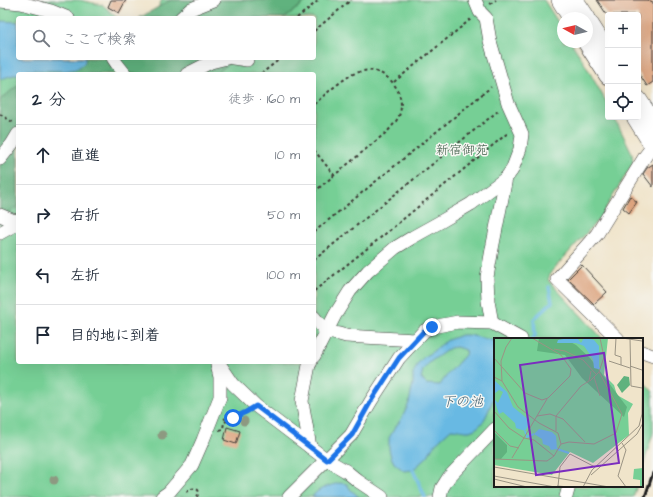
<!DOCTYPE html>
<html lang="ja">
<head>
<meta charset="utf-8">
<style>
	:root { --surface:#fff; --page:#f6f6f7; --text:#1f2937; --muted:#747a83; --line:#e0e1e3 }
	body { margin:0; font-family:"Architects Daughter","Klee One",sans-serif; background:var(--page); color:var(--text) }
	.controls { position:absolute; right:12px; top:12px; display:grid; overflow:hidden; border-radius:4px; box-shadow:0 4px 16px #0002 }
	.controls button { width:36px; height:36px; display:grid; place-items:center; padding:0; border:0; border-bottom:1px solid var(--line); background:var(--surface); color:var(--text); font:20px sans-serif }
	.compass { position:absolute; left:557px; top:12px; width:36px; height:36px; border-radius:50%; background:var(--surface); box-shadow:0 4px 16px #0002; rotate:278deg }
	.stop { position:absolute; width:12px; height:12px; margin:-9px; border:3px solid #1a73e8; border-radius:50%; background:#fff }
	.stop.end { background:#1a73e8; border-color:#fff; box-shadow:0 1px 4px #0008 }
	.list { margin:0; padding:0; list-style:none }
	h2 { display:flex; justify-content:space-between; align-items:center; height:52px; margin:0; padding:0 16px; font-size:17px }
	h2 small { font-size:13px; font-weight:400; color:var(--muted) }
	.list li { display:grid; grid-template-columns:26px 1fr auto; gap:12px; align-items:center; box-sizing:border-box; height:60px; padding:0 16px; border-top:1px solid var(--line) }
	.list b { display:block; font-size:15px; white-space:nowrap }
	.list em { font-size:13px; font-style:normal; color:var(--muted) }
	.icon { flex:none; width:22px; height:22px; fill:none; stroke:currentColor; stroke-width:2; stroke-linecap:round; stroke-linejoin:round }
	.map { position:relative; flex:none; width:653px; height:497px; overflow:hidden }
	.search { position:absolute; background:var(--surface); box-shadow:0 4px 16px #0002; left:16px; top:16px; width:300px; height:44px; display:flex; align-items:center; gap:10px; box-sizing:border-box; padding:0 14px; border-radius:4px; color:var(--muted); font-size:15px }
	.panel { position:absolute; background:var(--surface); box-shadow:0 4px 16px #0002; left:16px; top:72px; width:300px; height:292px; border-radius:4px }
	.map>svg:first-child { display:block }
	.green { fill:#76cf95; stroke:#497658; fill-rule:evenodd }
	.forest { fill:#60b27e; stroke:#3e674d }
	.water { fill:#68b9e3; stroke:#426a80; fill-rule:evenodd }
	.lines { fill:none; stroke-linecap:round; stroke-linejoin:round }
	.stream { stroke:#68b9e3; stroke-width:3.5 }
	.building { fill:#dca079 }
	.minor-casing { stroke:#3c3a36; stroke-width:14 }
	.major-casing { stroke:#3c3a36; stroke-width:18 }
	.path { stroke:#3c3a36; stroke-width:2; stroke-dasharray:3 3; stroke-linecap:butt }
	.minor { stroke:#fff; stroke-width:13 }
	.major { stroke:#fff; stroke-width:17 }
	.rail { stroke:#1c1c1c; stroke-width:3 }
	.tree { fill:#8d9981 }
	.route { stroke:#1a73e8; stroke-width:5 }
	.labels { text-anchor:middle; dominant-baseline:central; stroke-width:3; stroke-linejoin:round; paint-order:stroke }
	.park-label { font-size:13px; fill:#3c5b46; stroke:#f6f6f2 }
	.water-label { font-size:14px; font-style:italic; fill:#3a5b6c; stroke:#f6f6f2 }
	.inset-river { fill:none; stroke:#68b9e3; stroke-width:2 }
	.inset-road { fill:none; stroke:#9b9484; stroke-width:1 }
	.view { fill:#7b2cbf; fill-opacity:0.15; stroke:#7b2cbf; stroke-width:2 }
	.inset-edge { fill:none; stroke:#1c1c1c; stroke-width:2 }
</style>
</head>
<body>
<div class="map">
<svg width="653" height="497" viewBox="0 0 653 497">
	<rect width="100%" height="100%" fill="#f6f6f2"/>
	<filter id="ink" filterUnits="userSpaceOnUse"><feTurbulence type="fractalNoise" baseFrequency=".025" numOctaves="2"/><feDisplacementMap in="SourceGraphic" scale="8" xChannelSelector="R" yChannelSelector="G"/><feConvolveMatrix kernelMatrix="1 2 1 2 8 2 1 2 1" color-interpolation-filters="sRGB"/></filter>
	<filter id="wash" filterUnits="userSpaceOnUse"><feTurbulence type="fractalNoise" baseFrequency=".012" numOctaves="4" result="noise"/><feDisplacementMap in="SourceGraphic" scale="16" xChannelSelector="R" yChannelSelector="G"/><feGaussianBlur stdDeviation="0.9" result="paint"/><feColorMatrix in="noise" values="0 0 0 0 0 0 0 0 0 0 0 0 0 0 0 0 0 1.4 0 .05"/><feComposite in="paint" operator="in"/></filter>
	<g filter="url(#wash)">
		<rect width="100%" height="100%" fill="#f0e4ca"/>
		<g class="green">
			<path d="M0 0H79L103 5 116 17 119 18H18V58H314V18H143L156 11 162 0H544L563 30V42H571L582 59 608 105V117H614L632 153 633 163 599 219 551 272 548 280 603 339H495V486H637L633 497H0ZM18 74H314V362H18Z"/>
			<path d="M642 380 653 392V433L642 469Z"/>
		</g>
		<g class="forest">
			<path d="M171 0H308L285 18H139Z"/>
			<path d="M67 58H235L216 74H38Z"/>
			<path d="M18 85V207L0 217V100Z"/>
		</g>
		<g class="water">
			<path d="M0 21 18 22V58H85V63L76 69 65 71 27 70 14 75 0 79Z"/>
			<path d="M461 335H469L495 341V396C488 408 486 427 470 431 465 432 457 429 451 429L440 439 432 448 428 456 413 470 404 471 394 463 391 457 389 449V438L394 429 402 418 409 403 413 383V374L418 363 425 356 432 352 442 344 448 340ZM456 347 466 350 465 355 447 375 440 385 426 384 421 378 423 370 430 362 450 348Z"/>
			<path d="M339 483 347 484 350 489 359 497H312C318 488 329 486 339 483Z"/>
		</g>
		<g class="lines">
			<g class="stream">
				<path d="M532 339 535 336 534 319 552 302 549 287"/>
				<path d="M413 470 425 497"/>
			</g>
		</g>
		<g id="blocks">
			<g class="building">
				<path d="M111 0H126L119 13 108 7Z"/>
				<path d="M597 0H648L653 2V82L647 86 638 72V15H607Z"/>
				<path d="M653 164V187L643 174 647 168Z"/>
				<path d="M630 196 637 202 629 213 623 208Z"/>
				<path d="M582 265 607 292 594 304 568 279Z"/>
				<path d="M227 427 240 431 236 444 224 440Z"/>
			</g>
		</g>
	</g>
	<g filter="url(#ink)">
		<use href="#blocks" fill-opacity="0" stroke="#3c3a36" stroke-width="1"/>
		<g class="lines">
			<g class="minor-casing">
				<g id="minor">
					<path d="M475 0 480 12 486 18 490 41 508 103 522 134 520 149 512 170 506 178 492 249 487 277 488 301 492 323 521 339"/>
					<path d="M0 1 21 3 51 11 68 18"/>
					<path d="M181 18 191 9 214 0"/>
					<path d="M113 58 117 64 125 74"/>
					<path d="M233 58 247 60"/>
					<path d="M187 74 211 62 227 58"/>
					<path d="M0 159 12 144 18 134"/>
					<path d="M0 215 12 220 18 221"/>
					<path d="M0 233 18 223"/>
					<path d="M314 317 326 332 339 334 346 336 415 340"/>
					<path d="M618 339 557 279 597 234 646 155 653 146"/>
					<path d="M642 352 653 356"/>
					<path d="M314 356 335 315 350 291 368 271 395 248 413 237 440 222 471 204 506 178"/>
					<path d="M218 362 233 384 256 406 327 460 346 471 358 481 382 497"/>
					<path d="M310 447 302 401 309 365 311 362"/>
					<path d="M162 497 169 492 192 465 203 440 220 397V377L217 365"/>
					<path d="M289 497 351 435 371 401 399 358 424 331 432 327 458 322 492 323"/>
					<path d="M440 497 442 488 449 477 495 429"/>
					<path d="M566 497 569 486"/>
				</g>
			</g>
			<g class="major-casing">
				<g id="major">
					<path d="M560 0 571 18"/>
					<path d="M575 0 587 18"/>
					<path d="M587 19 608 52"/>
					<path d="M586 42 608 76"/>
					<path d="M638 99 653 122"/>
					<path d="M635 117 653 146"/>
				</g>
			</g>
			<g class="path">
				<path d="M490 4 496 0"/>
				<path d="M297 18 319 0"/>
				<path d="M314 31 351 0"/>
				<path d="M261 74 281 58"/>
				<path d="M394 82 471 19"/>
				<path d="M314 104C325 95 346 75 359 72 383 64 406 89 400 113 398 120 393 125 388 131L314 192"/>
				<path d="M0 114 14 123"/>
				<path d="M314 150 334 175"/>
				<path d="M314 232 491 87"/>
				<path d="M314 260 498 111"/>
				<path d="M314 291 379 239 509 132"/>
				<path d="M228 421 233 418 246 412"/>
				<path d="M219 430 223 429 224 422 228 421 224 418"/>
				<path d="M186 492C190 489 194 487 198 490L199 492 197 497"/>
			</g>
			<use href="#minor" class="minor"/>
			<use href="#major" class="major"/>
			<path class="rail" d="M645 497 653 473"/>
		</g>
		<g class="tree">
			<circle cx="244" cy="421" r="4.5"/>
			<circle cx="162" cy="435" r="4.5"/>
			<circle cx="54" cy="480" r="4.5"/>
		</g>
	</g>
	<g class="lines" filter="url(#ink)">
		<path class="route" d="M233 418 246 412 256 406 327 460 352 435 371 401 399 358 424 331 432 327"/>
	</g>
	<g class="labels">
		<g class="park-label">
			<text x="462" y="150">新宿御苑</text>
		</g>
		<g class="water-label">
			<text x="462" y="402">下の池</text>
		</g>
	</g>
	<g transform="translate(494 338)">
		<rect width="149" height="149" fill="#f0e4ca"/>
		<path d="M0 0H114L110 37 120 47 123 57 139 66 134 75 135 97 99 125 76 114 58 137 0 127ZM149 130V149H146V142L139 141 140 131Z" fill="#76cf95"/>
		<path d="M45 0H69L82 7 96 20 133 69 130 79 88 40 71 17 43 13ZM130 38 135 39 136 47 128 55 123 47ZM0 94 13 107V114L7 121H0Z" fill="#60b27e"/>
		<path d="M75 0H83L87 5 90 0 100 2 105 8V29L108 32 100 30 99 21 90 8 82 5H63L64 2ZM0 42 13 54 19 69 35 82 36 85 31 93 22 90 21 85 9 74 5 76 0 61 4 65 9 54 5 52 0 56ZM45 91 58 94 62 98 63 111 57 112 55 108 49 106 48 101 40 96Z" fill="#68b9e3"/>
		<path class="inset-river" d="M31 93 33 99 40 96M63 111 75 115"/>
		<path class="inset-road" d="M122 0 121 17 127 19V27M128 0 148 3M136 0 137 48 148 50M60 11 71 13 89 22 102 36M0 20 31 55 48 62 54 60 76 38 77 31 67 17 38 0M115 23 136 30M136 28 148 32M0 39 8 43 24 69 45 85 64 95 67 106M100 39 106 58M8 43 7 23 12 9 18 0M96 43 105 34M0 73 15 90 30 100 40 102 60 118M43 78 56 76 69 81 91 104M0 92 16 108 25 110M62 93V78L87 48 95 43 97 33M128 105 132 112 124 138 132 149M18 120 53 61M0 121 53 123 60 118 67 106 75 104 100 106 122 95 128 76 105 34 110 19 106 0M0 129 115 149M97 137 143 96 149 85M0 138 61 149M0 141 33 149M63 148 76 149M64 148 66 129 76 116 101 129M89 149 98 132 145 88 148 76 149 0"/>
		<path class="view" d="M110 15 125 125 42 137 26 27Z"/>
		<rect width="149" height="149" class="inset-edge"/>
	</g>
</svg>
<div class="controls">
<button>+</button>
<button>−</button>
<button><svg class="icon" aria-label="locate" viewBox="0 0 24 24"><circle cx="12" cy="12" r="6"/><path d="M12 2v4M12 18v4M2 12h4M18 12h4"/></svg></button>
</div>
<svg class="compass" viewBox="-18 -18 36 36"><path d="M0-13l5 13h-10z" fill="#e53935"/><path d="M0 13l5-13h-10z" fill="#747a83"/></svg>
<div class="stop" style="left:233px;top:418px"></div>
<div class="stop end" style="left:432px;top:327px"></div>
<div class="search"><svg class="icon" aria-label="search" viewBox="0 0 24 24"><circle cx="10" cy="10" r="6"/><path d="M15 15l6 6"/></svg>ここで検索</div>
<section class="panel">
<h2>2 分<small>徒歩 · 160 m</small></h2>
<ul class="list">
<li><svg class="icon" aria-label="ahead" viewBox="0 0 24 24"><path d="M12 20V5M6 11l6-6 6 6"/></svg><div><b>直進</b></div><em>10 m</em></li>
<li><svg class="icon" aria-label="right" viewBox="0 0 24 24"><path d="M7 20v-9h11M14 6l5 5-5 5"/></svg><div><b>右折</b></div><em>50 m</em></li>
<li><svg class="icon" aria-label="left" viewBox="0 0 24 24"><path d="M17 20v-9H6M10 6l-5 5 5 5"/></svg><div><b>左折</b></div><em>100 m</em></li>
<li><svg class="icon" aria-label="arrive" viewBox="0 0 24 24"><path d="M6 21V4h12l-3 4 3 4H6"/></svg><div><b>目的地に到着</b></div></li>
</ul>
</section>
</div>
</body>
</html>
